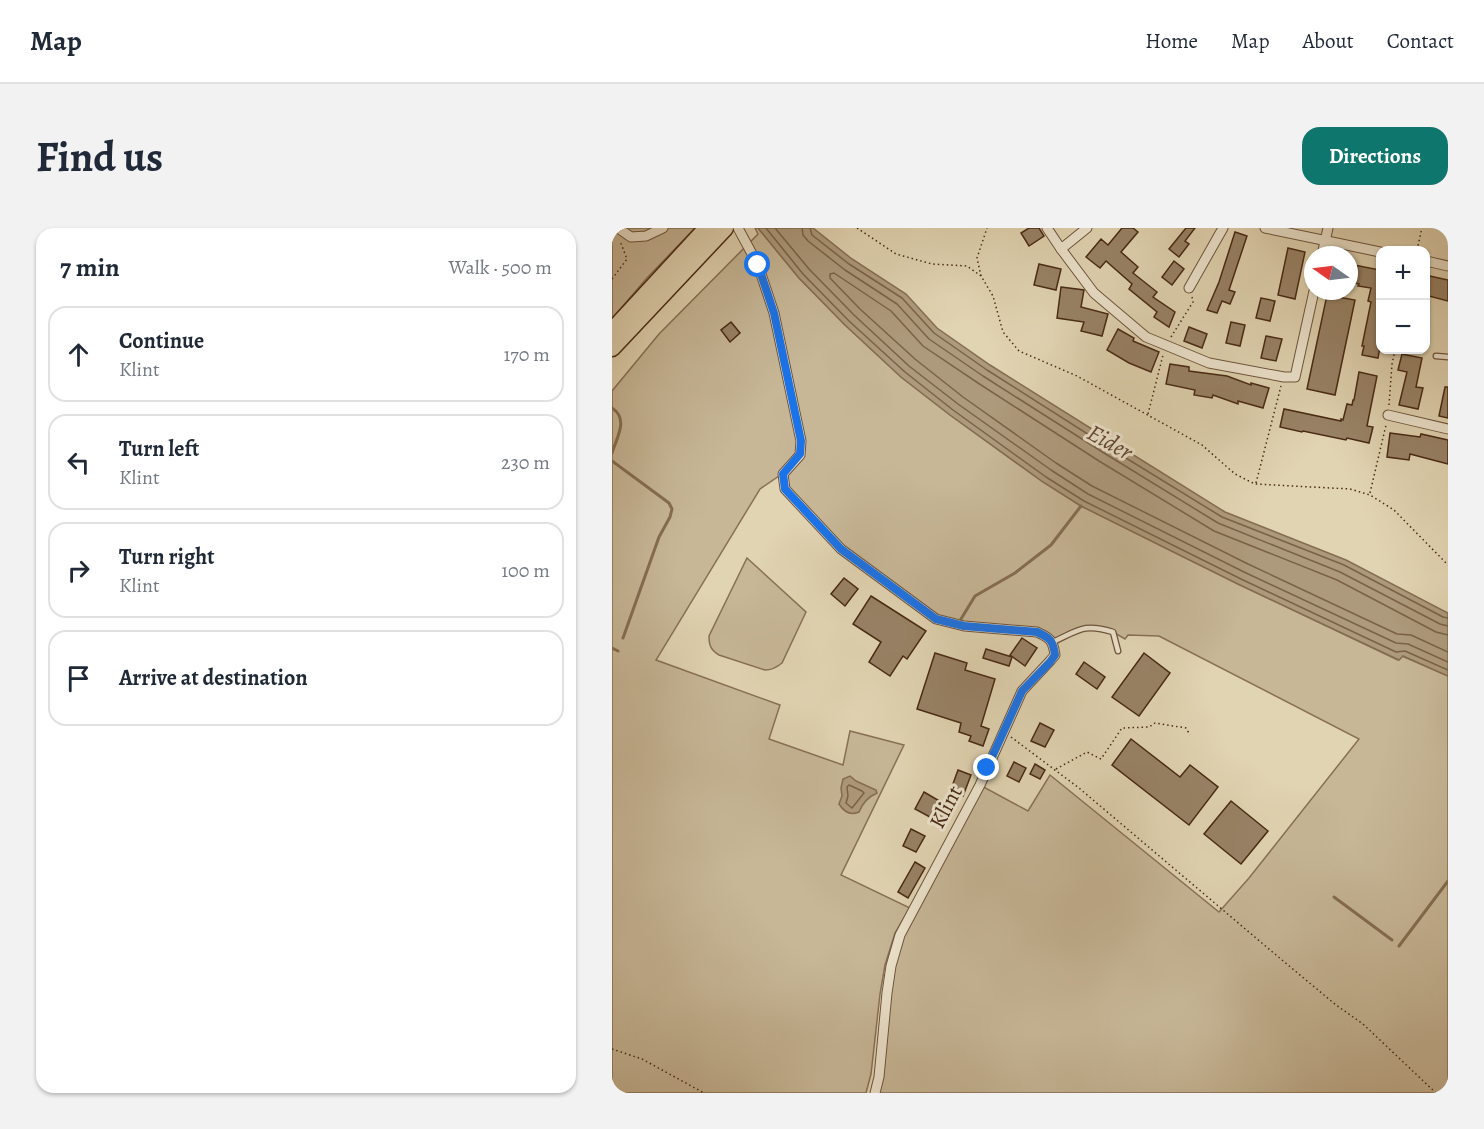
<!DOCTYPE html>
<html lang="en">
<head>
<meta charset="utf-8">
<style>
	:root { --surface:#fff; --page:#f2f2f3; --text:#1f2937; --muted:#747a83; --line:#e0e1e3; --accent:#0f766e }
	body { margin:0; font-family:Alegreya,serif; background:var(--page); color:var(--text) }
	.controls { position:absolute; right:18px; top:18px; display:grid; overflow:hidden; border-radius:12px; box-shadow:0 2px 4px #0004 }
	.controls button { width:54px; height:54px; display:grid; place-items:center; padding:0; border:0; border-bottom:2px solid var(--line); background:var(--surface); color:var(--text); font:30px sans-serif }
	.compass { position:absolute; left:692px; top:18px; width:54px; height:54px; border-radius:50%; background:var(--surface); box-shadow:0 2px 4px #0004; rotate:284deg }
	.stop { position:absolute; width:18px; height:18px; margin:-14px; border:4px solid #1a73e8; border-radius:50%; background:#fff }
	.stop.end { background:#1a73e8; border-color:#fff; box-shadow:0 2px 6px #0008 }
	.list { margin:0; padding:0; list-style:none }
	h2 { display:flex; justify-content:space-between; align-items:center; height:78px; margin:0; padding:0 24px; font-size:26px }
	h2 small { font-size:20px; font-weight:400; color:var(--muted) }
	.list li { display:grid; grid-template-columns:39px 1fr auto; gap:18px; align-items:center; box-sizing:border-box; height:96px; margin:0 12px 12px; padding:0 12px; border:2px solid var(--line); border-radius:18px }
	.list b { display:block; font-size:22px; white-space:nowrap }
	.list p { margin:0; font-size:20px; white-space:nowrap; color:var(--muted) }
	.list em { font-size:20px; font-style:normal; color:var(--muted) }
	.icon { flex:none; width:33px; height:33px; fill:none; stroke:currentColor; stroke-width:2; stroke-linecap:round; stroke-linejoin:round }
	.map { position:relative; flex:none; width:836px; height:865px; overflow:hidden; border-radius:18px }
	header { display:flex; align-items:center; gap:36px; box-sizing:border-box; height:84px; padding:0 30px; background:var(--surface); border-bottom:2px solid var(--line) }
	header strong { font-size:28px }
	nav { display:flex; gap:33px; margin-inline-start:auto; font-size:21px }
	.intro { display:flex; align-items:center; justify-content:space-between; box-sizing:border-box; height:144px; padding:0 36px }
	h1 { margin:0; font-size:42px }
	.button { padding:15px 27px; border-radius:18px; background:var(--accent); color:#fff; font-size:21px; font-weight:700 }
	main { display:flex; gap:36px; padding:0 36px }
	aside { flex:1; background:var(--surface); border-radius:18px; box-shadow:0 2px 4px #0004 }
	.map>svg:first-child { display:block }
	.green { fill:#c7b797; stroke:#887056; stroke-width:1.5 }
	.water { fill:#ad9a7c; stroke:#856d52; stroke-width:1.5 }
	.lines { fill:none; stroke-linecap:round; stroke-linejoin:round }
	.shore { stroke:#7a6248; stroke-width:1.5 }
	.stream { stroke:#856d52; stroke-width:3 }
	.building { fill:#988266; stroke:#482914; stroke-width:1.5 }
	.lane-casing { stroke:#6e543c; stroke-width:7 }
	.street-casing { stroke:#6e543c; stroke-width:11 }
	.highway-casing { stroke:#482914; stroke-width:19 }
	.path { stroke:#482914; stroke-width:1.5; stroke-dasharray:1.5 3; stroke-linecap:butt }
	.lane { stroke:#ece3cd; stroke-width:4.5 }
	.street { stroke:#ece3cd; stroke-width:9 }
	.highway { stroke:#e1d4b2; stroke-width:16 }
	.route { stroke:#1a73e8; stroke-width:8 }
	.labels { text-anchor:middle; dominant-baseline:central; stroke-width:6; stroke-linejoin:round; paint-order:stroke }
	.street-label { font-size:22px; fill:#482914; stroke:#ece3cd }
	.water-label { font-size:24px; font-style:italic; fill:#61452e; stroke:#ece3cd }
</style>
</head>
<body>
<header>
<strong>Map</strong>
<nav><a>Home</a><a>Map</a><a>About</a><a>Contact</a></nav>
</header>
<div class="intro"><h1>Find us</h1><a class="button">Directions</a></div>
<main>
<aside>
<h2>7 min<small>Walk · 500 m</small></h2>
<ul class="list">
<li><svg class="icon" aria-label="ahead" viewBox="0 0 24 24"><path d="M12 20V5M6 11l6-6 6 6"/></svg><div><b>Continue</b><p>Klint</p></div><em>170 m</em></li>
<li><svg class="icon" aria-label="left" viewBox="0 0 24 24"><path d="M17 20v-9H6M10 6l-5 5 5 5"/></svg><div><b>Turn left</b><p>Klint</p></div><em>230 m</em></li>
<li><svg class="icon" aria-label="right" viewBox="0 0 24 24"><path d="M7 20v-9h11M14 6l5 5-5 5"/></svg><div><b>Turn right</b><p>Klint</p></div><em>100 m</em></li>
<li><svg class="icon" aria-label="arrive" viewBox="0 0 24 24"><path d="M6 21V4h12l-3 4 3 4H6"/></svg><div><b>Arrive at destination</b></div></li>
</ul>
</aside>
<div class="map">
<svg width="836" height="865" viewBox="0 0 836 865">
	<rect width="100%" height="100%" fill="#e1d4b2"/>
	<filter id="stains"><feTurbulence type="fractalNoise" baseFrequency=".00333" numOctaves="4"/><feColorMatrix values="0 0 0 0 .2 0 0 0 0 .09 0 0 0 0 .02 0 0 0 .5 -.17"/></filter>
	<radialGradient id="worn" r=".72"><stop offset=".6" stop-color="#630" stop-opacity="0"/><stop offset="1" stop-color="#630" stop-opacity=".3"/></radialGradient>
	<g class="green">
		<path d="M0 0H83L34 51 0 91Z"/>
		<path d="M143 0H146L187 50 233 97 289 149 338 187 431 254 469 278 626 356 786 432 790 428 836 448V865H263L288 707 368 557 416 583 438 547 607 684 637 650 747 511 547 408 516 407 513 411 501 404 470 400 441 414 435 409 324 391 229 321 173 261 170 246 148 261 44 432 168 477 157 511 231 537 238 503 292 517 229 647 298 680 283 705 273 737 268 766 259 846 254 865H0V163L47 106 146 6Z"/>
		<path d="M135 330 194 384 170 435C164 440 160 442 153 442L107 427C99 422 97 418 97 408Z"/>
	</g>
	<g class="water">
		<path d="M146 0H201L240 31 294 66 325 100 378 137 499 213 613 284 734 332 836 385V448L791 428 787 432 626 356 469 278 431 254 338 187 289 149 233 97 187 50Z"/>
		<path d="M238 548 244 553 264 562 265 565C256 569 250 576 247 584 238 588 232 584 227 576L230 568 229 560 231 551Z"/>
	</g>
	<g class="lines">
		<g class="shore">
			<path d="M154 0 191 46 237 93 293 144 341 182 434 249 472 273 629 351 784 424 793 423 836 442"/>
			<path d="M163 0 197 41 242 87 297 138 346 176 439 242 476 266 632 344 784 415 796 416 836 434"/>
			<path d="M190 0 191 7 196 13 233 42 285 76 317 111 371 148 492 225 606 295 728 344 828 396 836 398"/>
			<path d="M198 0 200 7 237 36 290 70 322 105 375 142 496 219 610 289 732 337 831 389 836 390"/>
			<path d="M836 407 824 404 725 352 602 303 487 233 366 155 311 118 279 83 222 45 218 46V50L248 81 303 131 351 169 444 235 480 258 636 336 785 406 799 407 836 424"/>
			<path d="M237 557 250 563 252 565 240 580 234 575 236 568 235 559Z"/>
		</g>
		<g class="stream">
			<path d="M0 180C17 191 5 209 0 225"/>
			<path d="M0 233 57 275 60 281 58 289 47 309 11 410"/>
			<path d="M349 391 363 368 403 345 439 317 469 278"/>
			<path d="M0 420 6 423"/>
			<path d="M722 669 780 712"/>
			<path d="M787 718 836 653"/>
		</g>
	</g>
	<g class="building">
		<path d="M417 0H427L432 8 417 18 409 5Z"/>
		<path d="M510 0H521L526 4 509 24 526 39 521 45 545 64 541 69 563 84 557 99 542 89 545 84 517 61 520 56 494 33 488 40 474 29 489 11 496 17Z"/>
		<path d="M574 0H583L573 13 577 16 567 29 557 21Z"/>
		<path d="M623 4 635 8 617 62 623 64 618 76 610 73 605 85 595 82 607 54Z"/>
		<path d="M676 20 693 24 683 71 666 67Z"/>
		<path d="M562 33 572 41 560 57 550 49Z"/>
		<path d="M427 36 449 41 444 62 422 57Z"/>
		<path d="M737 36 768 42V119L766 130 750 127 752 118H750L759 74 756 73 759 60 746 58 747 56 737 54Z"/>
		<path d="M813 47 836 52V73L813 67Z"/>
		<path d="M449 59 472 62 469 79 496 86 490 108 469 103 472 94 445 90Z"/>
		<path d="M715 67 743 72 723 167 695 161Z"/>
		<path d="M649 70 663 73 658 93 644 90Z"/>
		<path d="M119 94 128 105 118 114 109 102Z"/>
		<path d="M619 94 633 97 628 118 614 115Z"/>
		<path d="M577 99 595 106 590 120 572 113Z"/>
		<path d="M506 101 522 110 521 113 547 124 539 144 517 135 495 122Z"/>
		<path d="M654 108 670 111 664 133 649 130Z"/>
		<path d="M790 126 810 130 804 159 811 160 806 181 787 177 795 144 786 142Z"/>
		<path d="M558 136 577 139V143L615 148 639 157V155L657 160 651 180 626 173V176L601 167 600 170 582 167 583 162 554 156Z"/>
		<path d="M747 144 765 148 755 198 761 199 757 215 735 210 734 212 691 203 690 204 668 199 672 181 729 193V191L731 192 735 176 740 177 741 172H742Z"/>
		<path d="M833 159H836V190L827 188Z"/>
		<path d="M778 205 808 209 809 206 836 212V236L798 226 797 232 775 229Z"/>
		<path d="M232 350 246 361 233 378 219 366Z"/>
		<path d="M259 368 314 403 295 431 291 428 278 448 257 434 269 414 241 396Z"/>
		<path d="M410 410 425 420 413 438 398 427Z"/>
		<path d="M374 421 400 429 397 438 371 430Z"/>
		<path d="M323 425 355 435 353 442 383 451 369 498 377 501 371 518 357 513 359 508 347 504 349 495 305 481Z"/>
		<path d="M532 425 558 445 527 488 500 469Z"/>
		<path d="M472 434 493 449 485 461 464 446Z"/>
		<path d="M428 495 442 502 433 519 419 513Z"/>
		<path d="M519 511 568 549 578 537 606 559 577 597 500 537Z"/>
		<path d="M402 534 414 540 407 554 395 548Z"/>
		<path d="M423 536 433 542 428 551 418 546Z"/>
		<path d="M346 542 359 547 351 568 338 564Z"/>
		<path d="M312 564 336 578 327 594 303 581Z"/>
		<path d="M619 573 656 603 629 636 592 606Z"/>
		<path d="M299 601 313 608 304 624 291 618Z"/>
		<path d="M303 634 313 640 296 670 286 664Z"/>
	</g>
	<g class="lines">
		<g class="lane-casing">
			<g id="lane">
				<path d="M824 128 836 129"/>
				<path d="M441 414C467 402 472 395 501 404L506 423"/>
			</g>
		</g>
		<g class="street-casing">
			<g id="street">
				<path d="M6 0 19 9 34 8 51 0"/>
				<path d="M126 0 146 37 162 85 189 213 188 227 171 246 173 261 229 321 324 391 352 398 425 404C438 410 441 412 443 427L438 433 410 463 368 557 288 707 279 738 275 765 267 849 263 865"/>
				<path d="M435 0 449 21"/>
				<path d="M475 0 449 21 482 65 534 109 597 135 672 149H683L702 63"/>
				<path d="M653 0 768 24"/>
				<path d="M710 27 716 0"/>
				<path d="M814 33 836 38"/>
				<path d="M577 60 611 0"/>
				<path d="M776 187 836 201"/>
			</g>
		</g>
		<g class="highway-casing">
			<g id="highway">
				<path d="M0 103 95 0"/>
				<path d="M0 120 113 0"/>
			</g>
		</g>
		<g class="path">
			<path d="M245 0 284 26 320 36 355 38 369 48 381 68 391 104 407 123 465 148 590 217 623 246 643 256 738 261 758 267 782 282 836 337"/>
			<path d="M805 22 810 0"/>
			<path d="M369 48 365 30 375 0"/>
			<path d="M0 51 15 31 8 13"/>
			<path d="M559 109 581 74 580 69"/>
			<path d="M777 177 780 136 783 122"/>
			<path d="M536 186 551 127"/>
			<path d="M644 255 669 158"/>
			<path d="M758 265 774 197"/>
			<path d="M399 509 467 560 664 727 724 777 751 796 824 865"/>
			<path d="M444 541 475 524 489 531 510 500 537 499 543 495 574 500 578 507"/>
			<path d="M0 821 30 831 92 865"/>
		</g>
		<use href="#lane" class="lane"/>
		<use href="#street" class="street"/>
		<use href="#highway" class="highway"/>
	</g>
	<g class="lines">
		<path class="route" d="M146 37 162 85 189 213 188 226 171 246 173 261 229 321 324 391 352 398 425 404C438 410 441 412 443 427L438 434 410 463 375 540"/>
	</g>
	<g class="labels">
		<g class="street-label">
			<text transform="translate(334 579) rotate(-62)">Klint</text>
		</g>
		<g class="water-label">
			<text transform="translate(498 214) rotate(29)">Eider</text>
		</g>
	</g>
	<rect width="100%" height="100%" filter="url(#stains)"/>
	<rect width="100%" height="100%" fill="url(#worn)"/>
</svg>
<div class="controls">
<button>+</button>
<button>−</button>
</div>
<svg class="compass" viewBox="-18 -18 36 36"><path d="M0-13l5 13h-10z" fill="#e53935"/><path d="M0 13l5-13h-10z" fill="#747a83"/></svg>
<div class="stop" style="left:146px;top:37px"></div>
<div class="stop end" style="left:375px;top:540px"></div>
</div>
</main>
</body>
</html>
